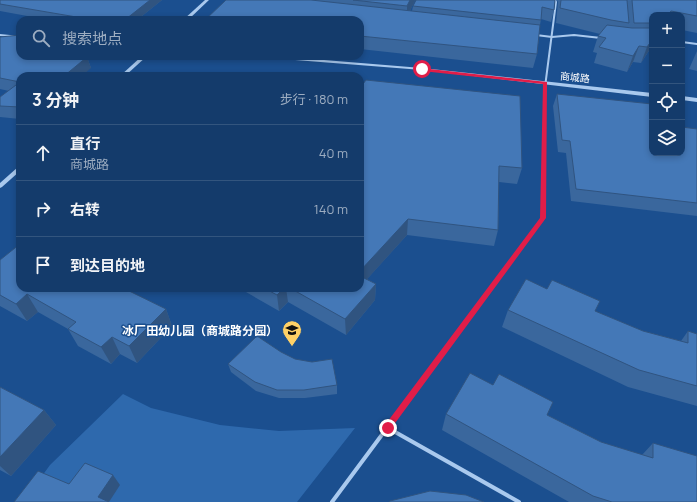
<!DOCTYPE html>
<html lang="zh">
<head>
<meta charset="utf-8">
<style>
	:root { --surface:#143b6b; --page:#1d4271; --text:#f1f3f6; --muted:#9dadc1; --line:#33557e }
	body { margin:0; font-family:Manrope,"Noto Sans SC",sans-serif; background:var(--page); color:var(--text) }
	.controls { position:absolute; right:12px; top:12px; display:grid; overflow:hidden; border-radius:8px; box-shadow:0 2px 6px #0003 }
	.controls button { width:36px; height:36px; display:grid; place-items:center; padding:0; border:0; border-bottom:1px solid var(--line); background:var(--surface); color:var(--text); font:20px sans-serif }
	.stop { position:absolute; width:12px; height:12px; margin:-9px; border:3px solid #e11d48; border-radius:50%; background:#fff }
	.stop.end { background:#e11d48; border-color:#fff; box-shadow:0 1px 4px #0008 }
	.list { margin:0; padding:0; list-style:none }
	h2 { display:flex; justify-content:space-between; align-items:center; height:52px; margin:0; padding:0 16px; font-size:17px }
	h2 small { font-size:13px; font-weight:400; color:var(--muted) }
	.list li { display:grid; grid-template-columns:26px 1fr auto; gap:12px; align-items:center; box-sizing:border-box; height:56px; padding:0 16px; border-top:1px solid var(--line) }
	.list b { display:block; font-size:15px; white-space:nowrap }
	.list p { margin:0; font-size:13px; white-space:nowrap; color:var(--muted) }
	.list em { font-size:13px; font-style:normal; color:var(--muted) }
	.icon { flex:none; width:22px; height:22px; fill:none; stroke:currentColor; stroke-width:2; stroke-linecap:round; stroke-linejoin:round }
	.map { position:relative; flex:none; width:697px; height:502px; overflow:hidden }
	.search { position:absolute; background:var(--surface); box-shadow:0 2px 6px #0003; left:16px; top:16px; width:348px; height:44px; display:flex; align-items:center; gap:10px; box-sizing:border-box; padding:0 14px; border-radius:12px; color:var(--muted); font-size:15px }
	.panel { position:absolute; background:var(--surface); box-shadow:0 2px 6px #0003; left:16px; top:72px; width:348px; height:220px; border-radius:12px }
	.map>svg:first-child { display:block }
	.green { fill:#2e69ad }
	.lines { fill:none; stroke-linecap:round; stroke-linejoin:round }
	.service-far3 { stroke:#a9c9ee; stroke-width:2 }
	.service-far2 { stroke:#a9c9ee; stroke-width:2.5 }
	.service-far1 { stroke:#a9c9ee; stroke-width:3 }
	.service { stroke:#a9c9ee; stroke-width:4 }
	.tertiary { fill:#a9c9ee; fill-rule:evenodd }
	.wall { fill:#3a679d }
	.shaded-wall { fill:#305480 }
	.building { fill:#4478b7; stroke:#305480 }
	.route { fill:#e11d48 }
	.labels { text-anchor:middle; dominant-baseline:central; stroke-width:3; stroke-linejoin:round; paint-order:stroke }
	.far-street-label { font-size:10px; fill:#fff; stroke:#1b4f8f }
	.poi-label { font-size:12px; font-weight:bold; fill:#fff; stroke:#1b4f8f; text-anchor:end }
</style>
</head>
<body>
<div class="map">
<svg width="697" height="502" viewBox="0 0 697 502">
	<rect width="100%" height="100%" fill="#1b4f8f"/>
	<path class="green" d="M123 394 151 408 220 425 279 431 355 428 297 502H23L50 465Z"/>
	<g class="lines">
		<g class="service-far3">
			<path d="M536 35 552 37 574 35 601 38"/>
			<path d="M682 42 697 44"/>
			<path d="M545 87 556 2 555 0"/>
		</g>
		<path class="service-far2" d="M543 196 545 86"/>
		<path class="service-far1" d="M458 332 543 218V195"/>
		<g class="service">
			<path d="M388 428 519 502"/>
			<path d="M332 502 459 331"/>
		</g>
		<g class="tertiary">
			<path d="M205 0H209L188 20H183Z"/>
			<path d="M0 34 20 36V38L0 36Z"/>
			<path d="M142 56H147L125 76H120Z"/>
			<path d="M255 56H275L422 68 652 93V97L422 70 257 57Z"/>
			<path d="M682 96 697 98V102L682 100Z"/>
			<path d="M20 166V171L2 187 0 188V183L18 167Z"/>
		</g>
	</g>
	<g class="wall">
		<path d="M0 0H162L137 20H49L0 11Z"/>
		<path d="M226 0H415L410 11H412L413 6 555 0 554 10 551 22 541 19 540 25 537 54 533 68 360 49V20Z"/>
		<path d="M557 0H697V33L682 30V15H652V46L641 63 633 62 627 72 594 63 597 53 593 52 598 36 600 34 556 23 558 2Z"/>
		<path d="M0 37 87 57 91 68 20 76V119L0 117V97L9 91 0 89Z"/>
		<path d="M697 51V71L689 69Z"/>
		<path d="M360 88 522 168 517 184 499 182 498 230 494 246 407 235 367 279 376 284 375 300 346 335 288 302 279 311 239 288H360Z"/>
		<path d="M557 94 652 153 697 129V216L571 201 566 153 558 152 553 106Z"/>
		<path d="M0 260 166 309 172 326 137 363 120 354 111 364 78 346 68 329 38 312 27 321 0 306Z"/>
		<path d="M508 310 595 311 643 331 681 341 688 331 697 334V406L628 387 502 327Z"/>
		<path d="M281 352 337 385V394L305 398H279L256 391 231 372 228 364Z"/>
		<path d="M0 387 44 410 56 425 11 476 0 470Z"/>
		<path d="M446 414 547 415 601 442 642 455 653 443 697 502H569L442 430Z"/>
	</g>
	<g class="shaded-wall">
		<path d="M150 0H162L137 20H119Z"/>
		<path d="M410 0H415L407 18V6Z"/>
		<path d="M652 40V46L641 63 647 47Z"/>
		<path d="M639 46 633 62 627 72 633 56Z"/>
		<path d="M87 57 91 68 82 76H64Z"/>
		<path d="M408 219 407 235 360 287V271Z"/>
		<path d="M376 284 375 300 346 335 345 319Z"/>
		<path d="M284 288H286L288 302 279 311 277 295Z"/>
		<path d="M27 294 38 312 27 321 16 304Z"/>
		<path d="M166 309 172 326 137 363 129 346Z"/>
		<path d="M112 337 120 354 111 364 101 347Z"/>
		<path d="M44 410 56 425 11 476 0 466V457Z"/>
		<path d="M113 475 120 485 109 502 98 497Z"/>
	</g>
	<g class="building">
		<path d="M0 0H150L126 19 119 20H94L0 4Z"/>
		<path d="M226 0H311L540 25 537 54 360 36V20H205Z"/>
		<path d="M353 0H410L407 6Z"/>
		<path d="M416 0H555L554 10 542 7 541 20 413 6Z"/>
		<path d="M561 0H627L629 23 611 20 560 8Z"/>
		<path d="M632 0H697V16L671 11 668 15H652V23H634Z"/>
		<path d="M607 25 632 28H652V40L647 47 639 46 633 56 599 47 606 38 598 36Z"/>
		<path d="M20 35V56H85L87 57 64 76H20V82L0 78V37Z"/>
		<path d="M366 80 520 96 522 168 499 166 498 230 408 219 360 271V88Z"/>
		<path d="M20 82V107L0 106V97Z"/>
		<path d="M557 94 652 104V153H682V127L697 129V203L576 189 570 141 562 140Z"/>
		<path d="M20 244V288H123L166 309 129 346 112 337 101 347 68 329 76 322 27 294 16 304 0 295V260Z"/>
		<path d="M360 276 376 284 345 319 290 288H360Z"/>
		<path d="M526 279 547 289 552 280 600 301 595 311 643 331 688 343V331L697 334V386L639 370 508 310Z"/>
		<path d="M264 288H284L277 295Z"/>
		<path d="M257 336 281 352 295 359 312 362 332 359 337 385 304 390H277L255 382 228 364Z"/>
		<path d="M470 373 493 385 499 374 553 402 547 415 601 442 653 458V443L697 456V502H612L593 496 446 414Z"/>
		<path d="M0 387 44 410 0 457Z"/>
		<path d="M85 463 113 475 98 497 109 502H14L38 471 69 484Z"/>
		<path d="M430 491 466 495 484 502H389L390 501Z"/>
	</g>
	<path class="route" d="M421 68 547 82 546 218 390 430 388 432 383 428 385 425 540 218 543 84 422 71Z"/>
	<defs>
		<g id="school-pin" transform="scale(1)"><path d="M0 17L-7.5 6A9.5 9.5 0 1 1 7.5 6Z" fill="#ffd166" stroke="#1b4f8f"/><path d="M0-5L7-2L0 1L-7-2ZM-4 1L0 2.5L4 1V4Q0 6-4 4Z" fill="#111"/></g>
	</defs>
	<g fill-rule="evenodd">
		<use href="#school-pin" x="292" y="330"/>
	</g>
	<g class="labels">
		<g class="far-street-label">
			<text transform="translate(575 77) rotate(6)">商城路</text>
		</g>
		<g class="poi-label">
			<text x="278" y="330">冰厂田幼儿园（商城路分园）</text>
		</g>
	</g>
</svg>
<div class="controls">
<button>+</button>
<button>−</button>
<button><svg class="icon" aria-label="locate" viewBox="0 0 24 24"><circle cx="12" cy="12" r="6"/><path d="M12 2v4M12 18v4M2 12h4M18 12h4"/></svg></button>
<button><svg class="icon" aria-label="layers" viewBox="0 0 24 24"><path d="M12 4l9 5-9 5-9-5zM3 14l9 5 9-5"/></svg></button>
</div>
<div class="stop" style="left:422px;top:69px"></div>
<div class="stop end" style="left:388px;top:428px"></div>
<div class="search"><svg class="icon" aria-label="search" viewBox="0 0 24 24"><circle cx="10" cy="10" r="6"/><path d="M15 15l6 6"/></svg>搜索地点</div>
<section class="panel">
<h2>3 分钟<small>步行 · 180 m</small></h2>
<ul class="list">
<li><svg class="icon" aria-label="ahead" viewBox="0 0 24 24"><path d="M12 20V5M6 11l6-6 6 6"/></svg><div><b>直行</b><p>商城路</p></div><em>40 m</em></li>
<li><svg class="icon" aria-label="right" viewBox="0 0 24 24"><path d="M7 20v-9h11M14 6l5 5-5 5"/></svg><div><b>右转</b></div><em>140 m</em></li>
<li><svg class="icon" aria-label="arrive" viewBox="0 0 24 24"><path d="M6 21V4h12l-3 4 3 4H6"/></svg><div><b>到达目的地</b></div></li>
</ul>
</section>
</div>
</body>
</html>
